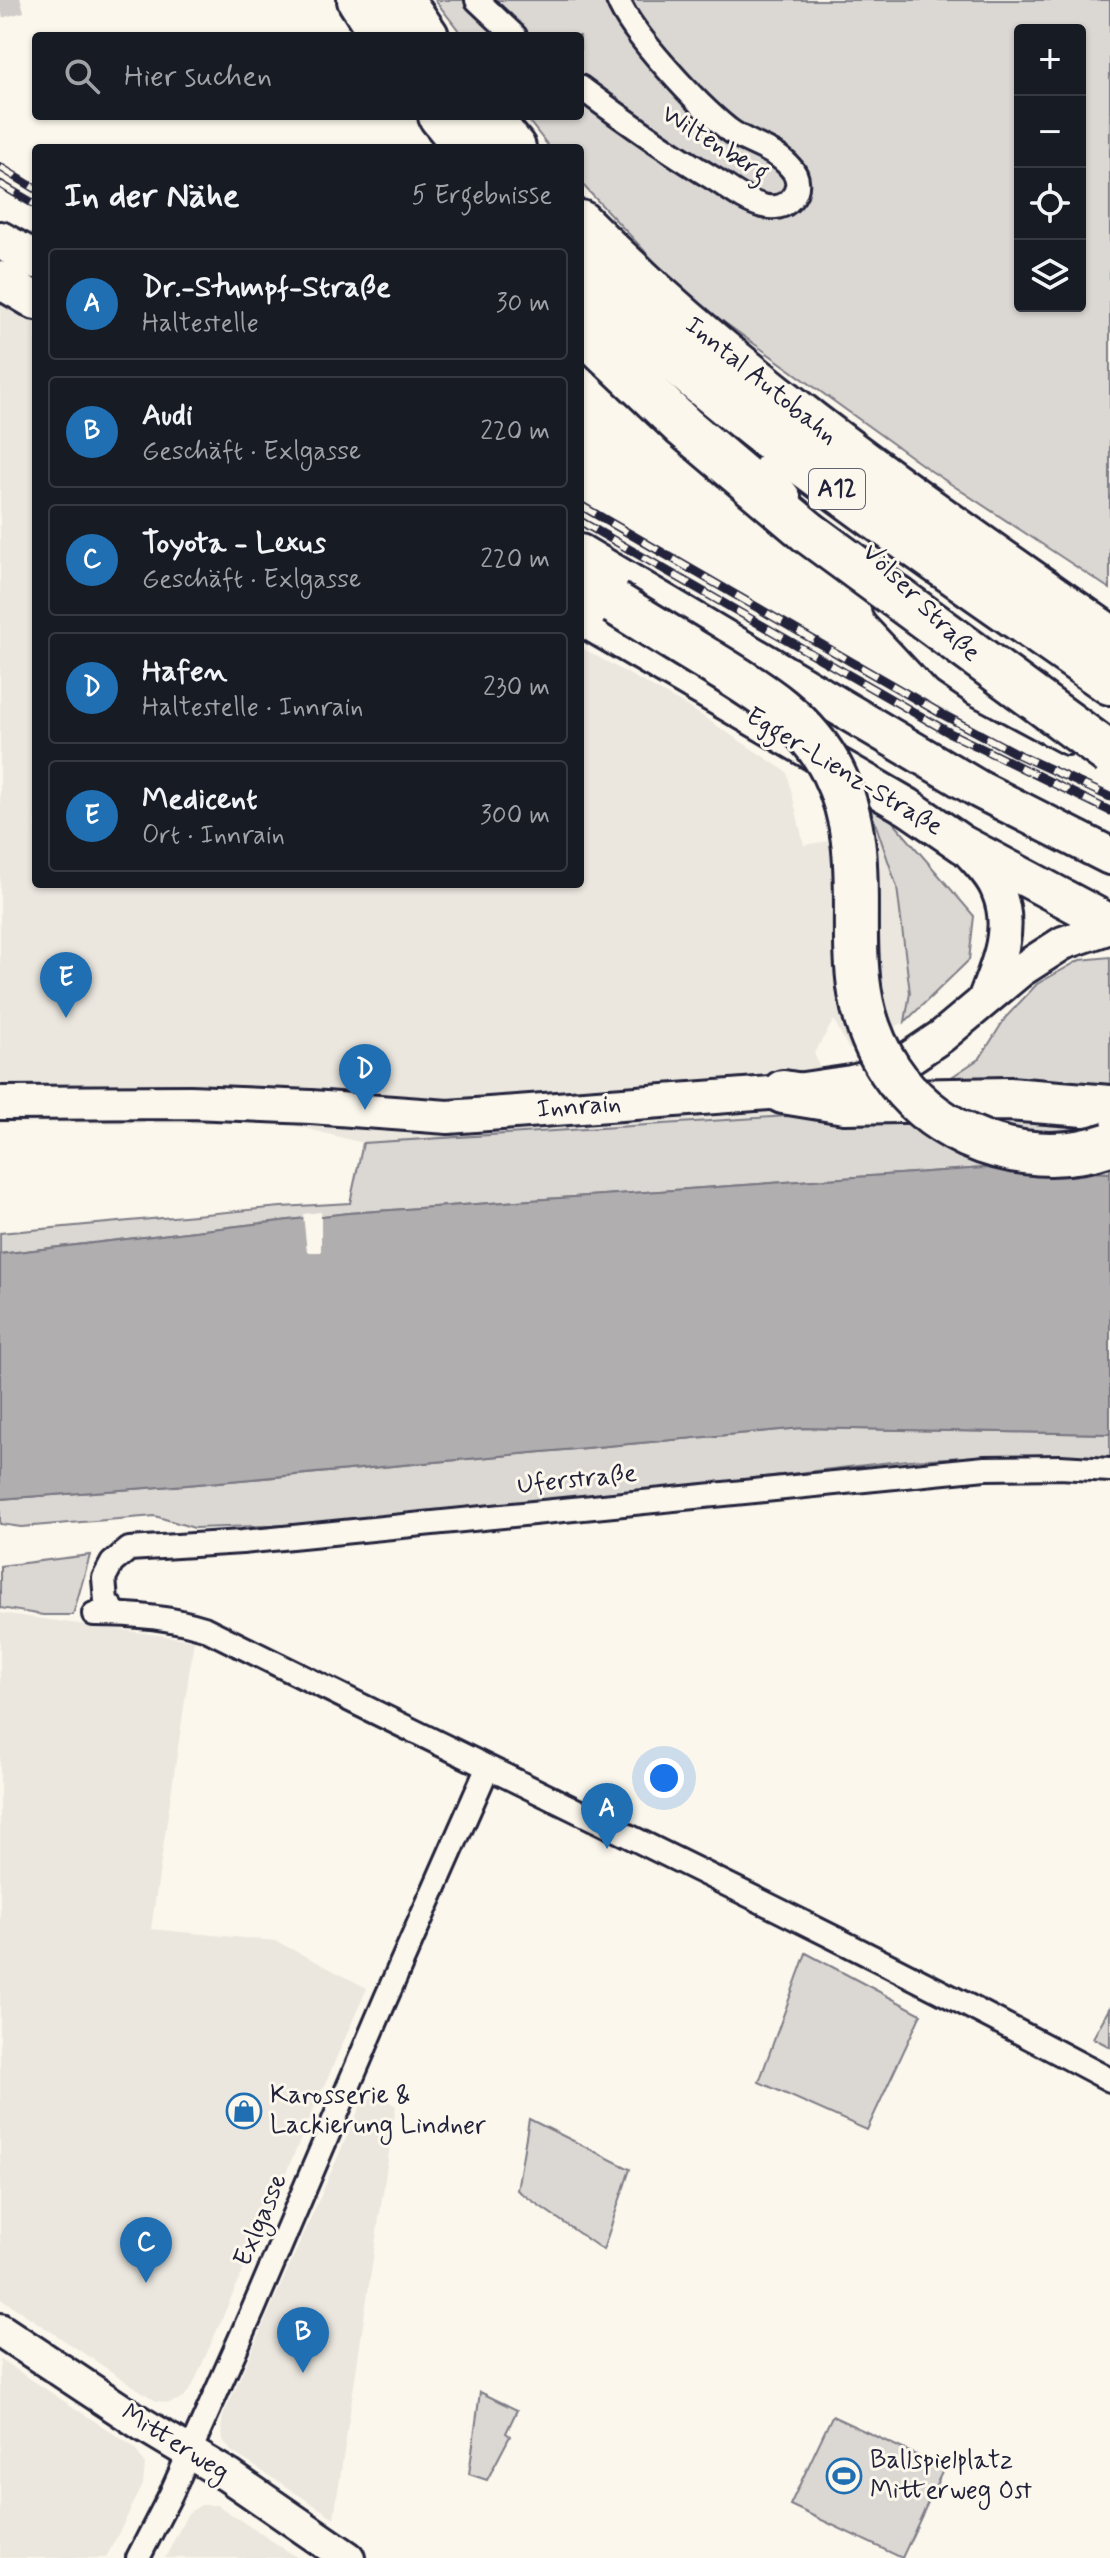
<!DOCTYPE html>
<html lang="de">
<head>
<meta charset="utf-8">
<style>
	:root { --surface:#171b24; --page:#242831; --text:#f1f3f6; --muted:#9ea1a6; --line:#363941; --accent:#1f6fb2 }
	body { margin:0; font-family:Mynerve,sans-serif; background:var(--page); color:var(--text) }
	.controls { position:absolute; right:24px; top:24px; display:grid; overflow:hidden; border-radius:8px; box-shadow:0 2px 6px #0004 }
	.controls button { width:72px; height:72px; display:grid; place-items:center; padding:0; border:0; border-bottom:2px solid var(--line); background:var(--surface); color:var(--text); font:40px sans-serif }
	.you { position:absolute; left:664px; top:1778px; width:28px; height:28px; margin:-20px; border:6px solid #fff; border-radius:50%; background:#1a73e8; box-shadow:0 0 0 12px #1a73e833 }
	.badge { display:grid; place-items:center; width:52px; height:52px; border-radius:50%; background:var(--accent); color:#fff; font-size:26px; font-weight:700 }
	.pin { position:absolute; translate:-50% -66px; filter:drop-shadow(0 2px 4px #0008) }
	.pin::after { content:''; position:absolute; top:42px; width:28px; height:24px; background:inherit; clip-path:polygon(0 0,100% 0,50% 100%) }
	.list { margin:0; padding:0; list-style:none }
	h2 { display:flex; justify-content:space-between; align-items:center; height:104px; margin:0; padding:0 32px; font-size:34px }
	h2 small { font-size:26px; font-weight:400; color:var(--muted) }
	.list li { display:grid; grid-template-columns:52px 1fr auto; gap:24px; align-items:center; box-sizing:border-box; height:112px; margin:0 16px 16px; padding:0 16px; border:2px solid var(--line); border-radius:8px }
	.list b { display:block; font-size:30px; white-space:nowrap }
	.list p { margin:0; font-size:26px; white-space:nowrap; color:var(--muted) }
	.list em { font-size:26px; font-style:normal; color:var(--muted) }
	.icon { flex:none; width:44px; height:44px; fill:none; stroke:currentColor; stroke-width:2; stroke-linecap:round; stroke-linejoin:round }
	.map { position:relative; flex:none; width:1110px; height:2558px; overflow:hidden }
	.search { position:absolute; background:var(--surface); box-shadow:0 2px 6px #0004; left:32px; top:32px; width:552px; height:88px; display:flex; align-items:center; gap:20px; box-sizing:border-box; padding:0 28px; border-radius:8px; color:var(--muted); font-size:30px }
	.panel { position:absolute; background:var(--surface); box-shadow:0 2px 6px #0004; left:32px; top:144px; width:552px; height:744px; border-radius:8px }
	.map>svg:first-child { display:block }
	.built { fill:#ebe7df }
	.green { fill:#dbd8d3; stroke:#7e7d87; stroke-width:2; fill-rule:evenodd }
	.water { fill:#b1aeb0; stroke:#787681; stroke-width:2 }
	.pier { fill:#fbf7ec }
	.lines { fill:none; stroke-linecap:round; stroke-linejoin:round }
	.street-tunnel { stroke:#d0ccc9; stroke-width:22; stroke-dasharray:22 11; stroke-linecap:butt }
	.street-casing { stroke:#22223b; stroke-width:28 }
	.secondary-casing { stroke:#22223b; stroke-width:38 }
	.primary-casing { stroke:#22223b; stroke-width:42 }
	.highway-casing { stroke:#22223b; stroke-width:48 }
	.street { stroke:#fbf7ec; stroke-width:22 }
	.secondary { stroke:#fbf7ec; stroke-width:32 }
	.primary { stroke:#fbf7ec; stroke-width:36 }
	.highway { stroke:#fbf7ec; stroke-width:42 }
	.rail-casing { stroke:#22223b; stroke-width:9 }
	.rail { stroke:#fbf7ec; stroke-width:6; stroke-dasharray:18; stroke-linecap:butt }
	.highway-bridge-casing { stroke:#22223b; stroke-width:48; stroke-linecap:butt }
	.highway-bridge { stroke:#fbf7ec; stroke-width:42 }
	.labels { text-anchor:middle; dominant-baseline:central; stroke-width:6; stroke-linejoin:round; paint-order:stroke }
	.shield { fill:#fbf7ec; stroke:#636270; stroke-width:2 }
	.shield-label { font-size:24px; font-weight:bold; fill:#22223b }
	.street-label { font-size:26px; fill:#22223b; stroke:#fbf7ec }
	.poi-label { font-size:26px; fill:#22223b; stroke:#fbf7ec; text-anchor:start }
</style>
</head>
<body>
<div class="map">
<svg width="1110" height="2558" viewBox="0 0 1110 2558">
	<rect width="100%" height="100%" fill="#fbf7ec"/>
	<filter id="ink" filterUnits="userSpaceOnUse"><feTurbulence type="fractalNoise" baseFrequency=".0125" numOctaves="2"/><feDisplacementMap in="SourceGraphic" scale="16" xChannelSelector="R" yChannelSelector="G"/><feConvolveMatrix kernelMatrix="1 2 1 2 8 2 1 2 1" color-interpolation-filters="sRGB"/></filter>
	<g filter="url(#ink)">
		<g class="built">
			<path d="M0 303 36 323V884H580V647L690 708 787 772 804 845 879 833 897 887 910 993 905 1022 849 1050 834 1020 814 1053 837 1113 363 1143 285 1123H0Z"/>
			<path d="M0 1613 194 1640 151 1929 276 1941 367 1988 192 2387 183 2398 169 2403 156 2401 0 2298Z"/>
			<path d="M379 2095 396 2106 334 2518 231 2451 223 2440 221 2428 223 2416 363 2100Z"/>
			<path d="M0 2359 134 2447 145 2464 143 2485 106 2558H0Z"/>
			<path d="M201 2505H217L298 2558H165L188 2513Z"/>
		</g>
		<g class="green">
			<path d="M435 0H1110V589L928 469 685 294 580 182V148H550L525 116H580V36H463ZM1020 30H1080V306H1020Z"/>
			<path d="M863 787 974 916 969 960 905 1022 910 993 897 887Z"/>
			<path d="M1110 957V1088L944 1082 980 1058 1006 1017 1037 984 1080 960Z"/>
			<path d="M837 1113 1110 1122V1173L984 1168 348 1213 0 1254V1233L281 1207 350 1203 363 1143Z"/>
			<path d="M802 1428 1110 1434V1458L1004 1455 908 1460 481 1510 326 1524 194 1528 155 1516 21 1527 0 1524V1499L187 1485Z"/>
			<path d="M90 1555 73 1615H43L0 1608V1566Z"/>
			<path d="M806 1953 921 2014 867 2130 759 2082Z"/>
			<path d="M1110 2007V2047L1093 2038Z"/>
			<path d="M529 2119 630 2169 603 2250 517 2190Z"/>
			<path d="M480 2392 517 2410 506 2433 510 2436 487 2480 469 2474Z"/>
			<path d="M832 2416 944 2468 902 2558 790 2505Z"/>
		</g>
		<path class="water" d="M984 1168 1110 1173V1434L802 1428 187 1485 0 1499V1254L348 1213Z"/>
		<path class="pier" d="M321 1212V1252H307L303 1214Z"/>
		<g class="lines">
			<path class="street-tunnel" d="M0 7 26 0"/>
			<g class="street-casing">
				<g id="street">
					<path d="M477 0 515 36"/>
					<path d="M580 87C624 120 669 152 716 180 730 189 746 202 763 206 774 209 784 207 791 199 800 189 799 176 790 167 774 148 746 144 728 129 699 106 630 33 618 0"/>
					<path d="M766 466 789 496"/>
					<path d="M884 608 945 673 974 693 1067 743"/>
					<path d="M94 1614C131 1614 169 1617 204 1628 506 1778 812 1921 1110 2080"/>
					<path d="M117 1614 106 1601 104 1578 112 1563 129 1549 242 1542 985 1468 1060 1467 1110 1470"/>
					<path d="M138 2558 171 2494 253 2310 386 1998 487 1769"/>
				</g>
			</g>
			<g class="secondary-casing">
				<g id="secondary">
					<path d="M964 846C976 860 992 874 998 891 1014 928 998 965 984 1000"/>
					<path d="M0 1103 190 1102 311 1107 448 1117 783 1092 851 1082 876 1076 899 1065 942 1036 1021 970 1063 943 1110 927"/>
					<path d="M0 2330 142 2424 229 2476 348 2558"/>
				</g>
			</g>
			<g class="primary-casing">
				<g id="primary">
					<path d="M0 240 36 260"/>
					<path d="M0 280 36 301"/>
					<path d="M580 553 980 790 1110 856"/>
					<path d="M580 616 908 807 962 844 1110 923"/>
				</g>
			</g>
			<g class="highway-casing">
				<g id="highway">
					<path d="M359 0 382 36"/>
					<path d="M402 0 427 36"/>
					<path d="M440 116 466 148"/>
					<path d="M488 116 514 148"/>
					<path d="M580 222C739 382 926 508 1110 637"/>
					<path d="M580 274C739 432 928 554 1110 683"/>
					<path d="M580 328 684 427 808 532"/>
					<path d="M580 583 615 603"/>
					<path d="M783 1092 845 1102 1009 1099 1110 1107"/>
				</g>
			</g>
			<use href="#street" class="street"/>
			<use href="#secondary" class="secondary"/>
			<use href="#primary" class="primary"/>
			<use href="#highway" class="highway"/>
			<g class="rail-casing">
				<g id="rail">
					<path d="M0 167 36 189"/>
					<path d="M0 184 36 205"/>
					<path d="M580 505 940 713 1019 755 1110 797"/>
					<path d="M580 521 950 733 1110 811"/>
				</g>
			</g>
			<use href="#rail" class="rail"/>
			<g class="highway-bridge-casing">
				<g id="highway-bridge">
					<path d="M808 532 1110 754"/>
					<path d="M615 603C644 621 673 639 703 657 752 687 806 717 833 772 883 874 825 973 890 1070 910 1100 936 1121 968 1136 1012 1156 1064 1160 1110 1144"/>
				</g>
			</g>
			<use href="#highway-bridge" class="highway-bridge"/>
		</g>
	</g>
	<defs>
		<g id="shop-ring" transform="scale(1.8)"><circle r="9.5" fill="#fbf7ec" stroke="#1f6fb2" stroke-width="1.5"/><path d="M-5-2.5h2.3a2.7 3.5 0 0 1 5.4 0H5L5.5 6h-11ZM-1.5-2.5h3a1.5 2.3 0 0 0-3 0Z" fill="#1f6fb2"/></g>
		<g id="stadium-ring" transform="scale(1.8)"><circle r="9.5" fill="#fbf7ec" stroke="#1f6fb2" stroke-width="1.5"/><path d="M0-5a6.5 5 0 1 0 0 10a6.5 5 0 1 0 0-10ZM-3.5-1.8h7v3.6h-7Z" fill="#1f6fb2"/></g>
	</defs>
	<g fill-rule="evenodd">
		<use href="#shop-ring" x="244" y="2111"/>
		<use href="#stadium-ring" x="844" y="2476"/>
	</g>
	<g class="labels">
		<rect class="shield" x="809" y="469" width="56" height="40" rx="6"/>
		<g class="shield-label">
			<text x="837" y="489">A12</text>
		</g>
		<g class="street-label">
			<text transform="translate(715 144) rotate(32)">Wiltenberg</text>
			<text transform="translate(761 381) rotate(39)">Inntal Autobahn</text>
			<text transform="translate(921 603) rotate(45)">Völser Straße</text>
			<text transform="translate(844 772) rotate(31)">Egger-Lienz-Straße</text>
			<text transform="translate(579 1107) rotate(-4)">Innrain</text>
			<text transform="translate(577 1480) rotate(-6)">Uferstraße</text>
			<text transform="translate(261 2220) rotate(-67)">Exlgasse</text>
			<text transform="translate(175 2443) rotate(32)">Mitterweg</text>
		</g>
		<g class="poi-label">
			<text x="270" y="2096">Karosserie &amp;<tspan x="270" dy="30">Lackierung Lindner</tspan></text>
			<text x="870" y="2461">Ballspielplatz<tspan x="870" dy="30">Mitterweg Ost</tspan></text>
		</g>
	</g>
</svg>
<div class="controls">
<button>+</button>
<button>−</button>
<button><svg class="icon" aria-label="locate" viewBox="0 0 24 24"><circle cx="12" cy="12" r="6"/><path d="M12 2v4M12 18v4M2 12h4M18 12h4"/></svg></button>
<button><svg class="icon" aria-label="layers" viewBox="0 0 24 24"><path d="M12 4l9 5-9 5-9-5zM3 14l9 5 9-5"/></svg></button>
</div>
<div class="you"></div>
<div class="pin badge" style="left:607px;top:1849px">A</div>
<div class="pin badge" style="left:303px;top:2373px">B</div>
<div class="pin badge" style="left:146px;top:2283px">C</div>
<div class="pin badge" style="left:365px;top:1110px">D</div>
<div class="pin badge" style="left:66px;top:1018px">E</div>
<div class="search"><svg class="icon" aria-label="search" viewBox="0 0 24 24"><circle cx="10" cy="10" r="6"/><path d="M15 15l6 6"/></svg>Hier suchen</div>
<section class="panel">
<h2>In der Nähe<small>5 Ergebnisse</small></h2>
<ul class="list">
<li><span class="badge">A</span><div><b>Dr.-Stumpf-Straße</b><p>Haltestelle</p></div><em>30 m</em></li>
<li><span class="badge">B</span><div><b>Audi</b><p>Geschäft · Exlgasse</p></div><em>220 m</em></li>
<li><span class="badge">C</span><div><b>Toyota - Lexus</b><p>Geschäft · Exlgasse</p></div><em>220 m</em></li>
<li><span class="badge">D</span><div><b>Hafen</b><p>Haltestelle · Innrain</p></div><em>230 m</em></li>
<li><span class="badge">E</span><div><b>Medicent</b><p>Ort · Innrain</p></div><em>300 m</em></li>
</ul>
</section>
</div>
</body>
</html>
